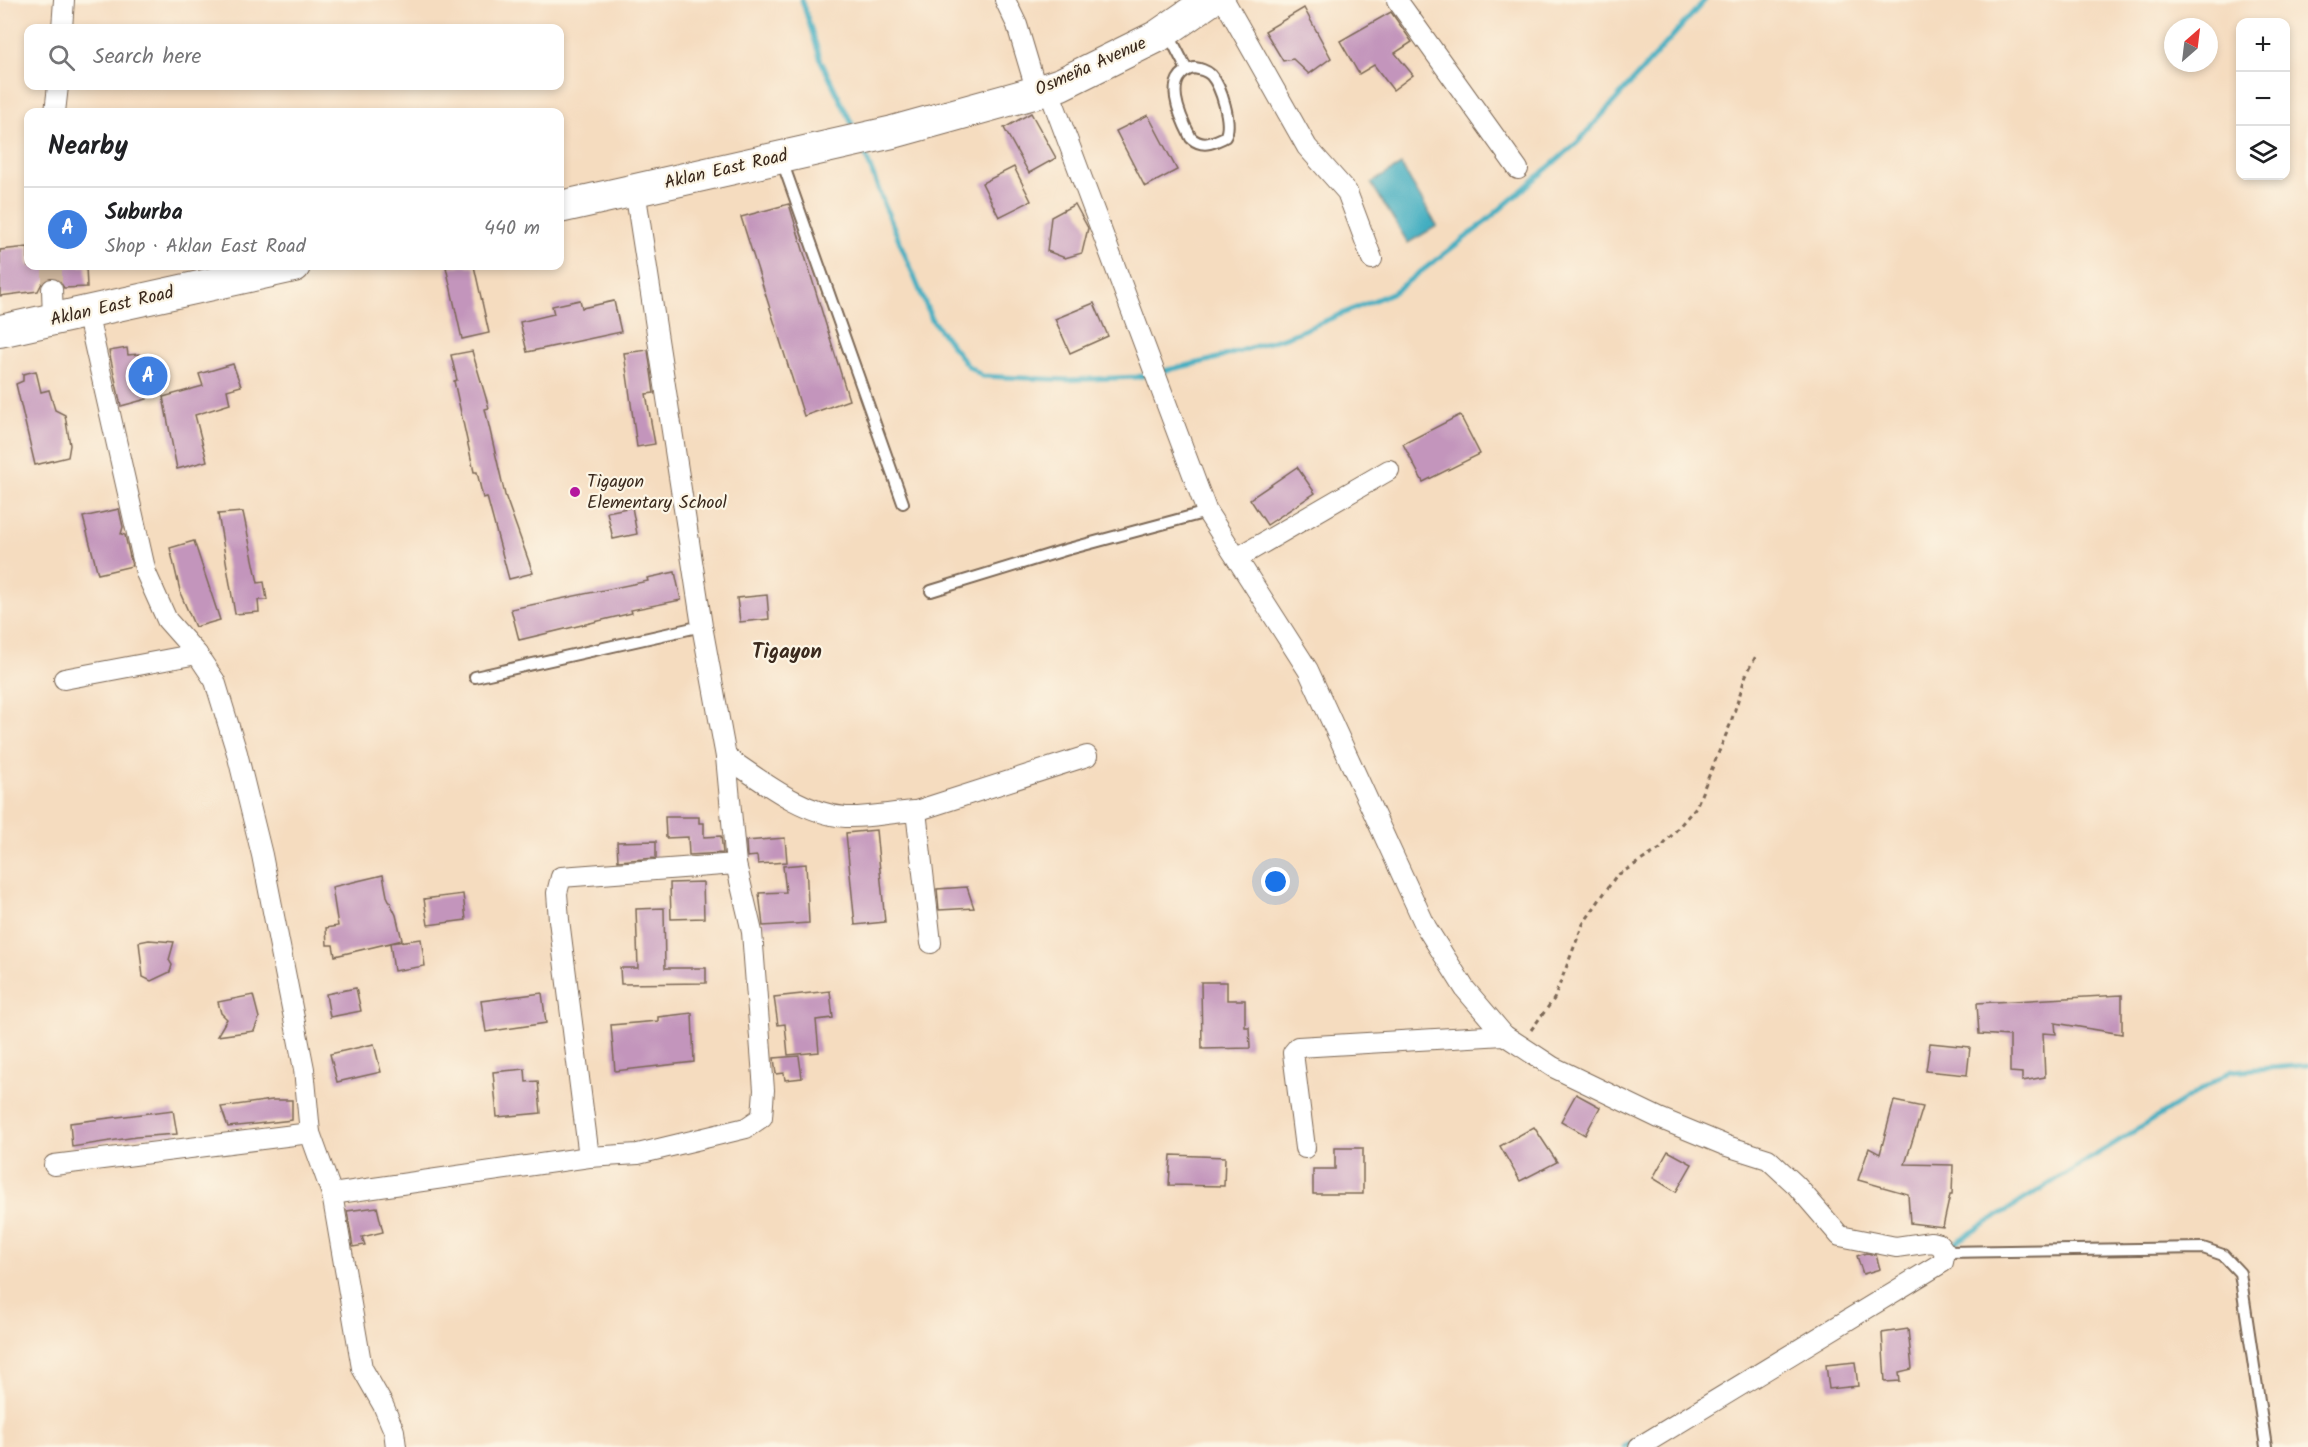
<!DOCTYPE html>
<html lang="en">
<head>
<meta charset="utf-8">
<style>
	:root { --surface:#fff; --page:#f6f6f6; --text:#202124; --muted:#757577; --line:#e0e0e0; --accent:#b45309 }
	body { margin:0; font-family:Kalam,sans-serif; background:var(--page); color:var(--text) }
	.controls { position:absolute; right:18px; top:18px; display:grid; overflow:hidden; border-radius:12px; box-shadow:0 3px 9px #0003 }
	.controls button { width:54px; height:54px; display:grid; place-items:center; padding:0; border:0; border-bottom:2px solid var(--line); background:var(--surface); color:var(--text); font:30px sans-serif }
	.compass { position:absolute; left:2164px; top:18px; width:54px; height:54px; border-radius:50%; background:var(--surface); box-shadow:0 3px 9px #0003; rotate:28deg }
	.you { position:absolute; left:1276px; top:882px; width:21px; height:21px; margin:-15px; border:4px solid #fff; border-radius:50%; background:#1a73e8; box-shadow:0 0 0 9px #1a73e833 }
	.badge { display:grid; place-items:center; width:39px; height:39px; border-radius:50%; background:var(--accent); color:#fff; font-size:20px; font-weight:700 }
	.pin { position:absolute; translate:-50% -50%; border:3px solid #fff; box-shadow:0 2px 6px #0006 }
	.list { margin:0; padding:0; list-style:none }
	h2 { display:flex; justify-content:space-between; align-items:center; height:78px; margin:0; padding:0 24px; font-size:26px }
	h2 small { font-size:20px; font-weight:400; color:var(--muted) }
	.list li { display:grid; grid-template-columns:39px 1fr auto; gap:18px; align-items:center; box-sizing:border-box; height:84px; padding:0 24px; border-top:2px solid var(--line) }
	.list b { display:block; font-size:22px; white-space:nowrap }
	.list p { margin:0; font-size:20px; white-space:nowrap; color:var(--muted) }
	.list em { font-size:20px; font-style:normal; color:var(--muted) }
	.icon { flex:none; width:33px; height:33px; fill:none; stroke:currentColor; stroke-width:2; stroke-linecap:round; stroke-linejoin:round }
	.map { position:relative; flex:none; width:2308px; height:1447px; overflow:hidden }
	.search { position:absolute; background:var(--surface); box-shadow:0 3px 9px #0003; left:24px; top:24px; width:540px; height:66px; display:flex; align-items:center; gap:15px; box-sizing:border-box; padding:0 21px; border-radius:12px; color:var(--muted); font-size:22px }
	.panel { position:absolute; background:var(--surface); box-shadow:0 3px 9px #0003; left:24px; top:108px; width:540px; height:162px; border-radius:12px }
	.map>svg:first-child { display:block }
	.water { fill:#42aec1; stroke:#3e6c70; stroke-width:1.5 }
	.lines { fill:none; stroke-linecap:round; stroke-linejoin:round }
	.stream { stroke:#42aec1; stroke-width:5 }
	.building { fill:#c395bc }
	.minor-tunnel { stroke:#d0b89f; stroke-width:20; stroke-dasharray:20 10; stroke-linecap:butt }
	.service-casing { stroke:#7c6856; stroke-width:14 }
	.minor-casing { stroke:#7c6856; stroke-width:22 }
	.primary-casing { stroke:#7c6856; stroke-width:34 }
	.path { stroke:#7c6856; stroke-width:3; stroke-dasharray:4.5 4.5; stroke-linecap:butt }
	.service { stroke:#fff; stroke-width:10 }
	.minor { stroke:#fff; stroke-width:20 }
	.primary { stroke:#fff; stroke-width:32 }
	.poi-dot { fill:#b5179e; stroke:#fcf5e5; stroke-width:2 }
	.labels { text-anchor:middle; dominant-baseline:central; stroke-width:4.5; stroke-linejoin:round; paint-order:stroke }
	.street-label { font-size:18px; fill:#3b2a1e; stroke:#fcf5e5 }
	.poi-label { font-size:18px; fill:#3b2a1e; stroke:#fcf5e5; text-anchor:start }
	.quarter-label { font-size:21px; font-weight:bold; fill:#3b2a1e; stroke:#fcf5e5 }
</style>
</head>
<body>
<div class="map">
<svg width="2308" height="1447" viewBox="0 0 2308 1447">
	<rect width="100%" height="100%" fill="#fcf5e5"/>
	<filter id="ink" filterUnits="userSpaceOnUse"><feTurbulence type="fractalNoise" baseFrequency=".0167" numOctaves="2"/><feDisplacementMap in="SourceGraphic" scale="12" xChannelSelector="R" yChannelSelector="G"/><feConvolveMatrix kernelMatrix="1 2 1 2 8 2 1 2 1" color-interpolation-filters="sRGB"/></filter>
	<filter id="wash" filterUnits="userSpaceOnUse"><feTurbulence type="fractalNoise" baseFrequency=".008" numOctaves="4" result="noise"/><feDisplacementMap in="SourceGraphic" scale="24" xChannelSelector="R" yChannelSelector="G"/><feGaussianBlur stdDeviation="1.35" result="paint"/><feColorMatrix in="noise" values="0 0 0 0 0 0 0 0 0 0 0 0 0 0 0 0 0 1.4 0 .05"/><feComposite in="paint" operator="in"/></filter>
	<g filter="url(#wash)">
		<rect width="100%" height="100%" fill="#f5dcbf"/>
		<path class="water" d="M1401 165 1437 226 1408 243 1371 183Z"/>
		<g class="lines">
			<g class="stream">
				<path d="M802 0 821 61 853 126"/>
				<path d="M863 148 884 204 932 320 967 365 982 376 1067 380 1137 377 1211 360 1289 336 1394 292 1478 228 1578 142 1705 0"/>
				<path d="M1951 1245 2231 1071 2308 1065"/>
				<path d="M1624 1447 1636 1440"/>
			</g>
		</g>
		<g id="blocks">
			<g class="building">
				<path d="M1304 8 1331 58 1309 74 1293 59 1283 61 1265 31Z"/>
				<path d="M1391 12 1412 42 1395 53 1413 75 1393 90 1374 65 1359 74 1340 41Z"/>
				<path d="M1031 113 1056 158 1029 173 1004 128Z"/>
				<path d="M1148 115 1177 170 1145 187 1116 131Z"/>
				<path d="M1014 167 1031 201 999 217 982 183Z"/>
				<path d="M789 204 849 400 804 416 741 217Z"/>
				<path d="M1075 204 1088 228 1082 253 1065 258 1047 251 1051 217Z"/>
				<path d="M28 247V266H86L87 287 64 288 58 279 51 277 42 283 38 291 0 296V250Z"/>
				<path d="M455 266H474L489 333 462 339 446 267Z"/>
				<path d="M580 300 582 308 614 301 621 332 527 352 520 322 554 314 552 306Z"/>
				<path d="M1094 303 1108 336 1070 353 1055 319Z"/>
				<path d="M127 348 128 355 139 354 147 399 121 406 109 351Z"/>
				<path d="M648 350 654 393 646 394 655 444 637 447 624 353Z"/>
				<path d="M472 351 489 408 485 409 505 495 533 573 509 579 487 497 483 498 477 472H474L454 381 457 380 451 355Z"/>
				<path d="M233 364 241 386 227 390 230 404 195 415 207 461 177 469 163 397 203 386 199 374Z"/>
				<path d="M36 371 41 392 49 390 55 410 65 415 70 445 68 457 35 465 16 384 23 381V374Z"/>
				<path d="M1460 415 1480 454 1423 482 1403 444Z"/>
				<path d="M1297 467 1315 493 1267 525 1250 499Z"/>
				<path d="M632 507 637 534 613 539 607 512Z"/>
				<path d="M119 509 123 527 121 534 125 535 132 566 98 574 83 517Z"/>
				<path d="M243 512 258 583 264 582 267 600H258L259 612 235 614 218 514Z"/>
				<path d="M194 541 220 620 195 627 181 595 170 548Z"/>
				<path d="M675 572 681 600 631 610 632 613 519 640 511 609 648 581 647 578Z"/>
				<path d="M767 595 769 619 740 622 737 598Z"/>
				<path d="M665 817H699V823H704V837L721 836 723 853 689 855 688 837 666 838Z"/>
				<path d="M876 830 885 922 855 925 846 833Z"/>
				<path d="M785 838 787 862 758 864 757 856 747 857 746 841Z"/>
				<path d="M656 841V858L618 861 617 842Z"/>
				<path d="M806 864 809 923 763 926 759 893 786 892 783 866Z"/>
				<path d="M383 875 387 896 396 915 402 940 390 943 421 939 425 966 394 971 390 943 335 956 333 945H327L326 928 338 926 332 887Z"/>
				<path d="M703 882 704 918 671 919 670 883Z"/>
				<path d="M967 887 974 908 939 910 937 889Z"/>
				<path d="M463 894 466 920 428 925 424 899Z"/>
				<path d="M664 908 665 968H706V983L621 984 620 968H638L636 909Z"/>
				<path d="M149 940 174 942 169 960 172 965 170 972 151 981 143 977 139 942Z"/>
				<path d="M1201 982H1227V1000H1245V1027H1249L1250 1048 1202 1049Z"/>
				<path d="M356 988 361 1011 330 1017 326 994Z"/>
				<path d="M830 991 833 1018 816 1020 819 1052 788 1055 785 1024 778 1025 774 997Z"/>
				<path d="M542 993 546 1023 486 1032 481 1001Z"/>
				<path d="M253 995 259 1018 254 1031 217 1036 227 1019 221 1013 218 1002Z"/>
				<path d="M2122 995V1034L2055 1023 2056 1034 2043 1033 2045 1077 2022 1081V1073L2010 1072V1036L1979 1034 1977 1003Z"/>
				<path d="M692 1013 694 1062 615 1071 611 1025 658 1021V1017Z"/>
				<path d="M1930 1043 1970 1047 1967 1075 1926 1071Z"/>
				<path d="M374 1044 381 1072 337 1082 330 1054Z"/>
				<path d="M799 1056 802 1078 785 1080 784 1073 776 1074 774 1058Z"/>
				<path d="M525 1069 526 1082 538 1081 541 1113 497 1117 493 1072Z"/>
				<path d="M1576 1094 1600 1107 1585 1135 1561 1121Z"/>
				<path d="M272 1100H292V1120L228 1127 221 1107Z"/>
				<path d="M1894 1101 1923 1107 1905 1164 1953 1165 1952 1195H1950L1943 1227 1910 1223 1908 1194 1858 1180 1869 1148 1880 1154Z"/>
				<path d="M173 1110 177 1134 136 1137 72 1147 70 1123Z"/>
				<path d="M1534 1127 1557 1162 1520 1181 1500 1146Z"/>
				<path d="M1335 1148H1363V1194H1313V1169H1335Z"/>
				<path d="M1668 1151 1692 1164 1676 1192 1653 1178Z"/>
				<path d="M1171 1155 1225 1157 1224 1186 1169 1185Z"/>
				<path d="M377 1207 383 1232 362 1237 365 1245 353 1247 347 1211Z"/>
				<path d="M1866 1253 1876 1255 1880 1269 1863 1274 1857 1256Z"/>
				<path d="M1908 1329 1912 1369 1899 1372 1900 1381 1885 1382 1882 1333Z"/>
				<path d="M1855 1362 1858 1386 1829 1389 1826 1365Z"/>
			</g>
		</g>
	</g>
	<g filter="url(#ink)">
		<use href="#blocks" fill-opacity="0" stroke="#7c6856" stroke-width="1.5"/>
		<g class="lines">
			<path class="minor-tunnel" d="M52 266V289"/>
			<g class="service-casing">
				<g id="service">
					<path d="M1168 33 1187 70"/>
					<path d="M1194 68C1200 69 1206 70 1211 75 1221 86 1233 124 1225 137 1212 143 1203 148 1191 138 1180 117 1161 76 1194 68Z"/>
					<path d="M782 161 903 503"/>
					<path d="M931 591 1065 550 1207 512"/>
					<path d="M475 677 702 626"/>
					<path d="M1945 1252 2203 1248 2223 1255 2240 1273 2266 1447"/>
				</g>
			</g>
			<g class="minor-casing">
				<g id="minor">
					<path d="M1005 0 1017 25 1037 92"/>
					<path d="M1224 0 1307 147 1347 192 1372 259"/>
					<path d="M1397 0 1518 169"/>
					<path d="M62 28 64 0"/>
					<path d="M1048 88 1207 512 1308 670 1426 927 1465 989 1504 1035 1553 1067 1659 1118 1727 1146 1768 1159 1796 1185 1840 1236 1896 1247 1931 1242 1939 1244 1945 1252 1943 1262 1639 1447"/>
					<path d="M55 112 58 86"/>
					<path d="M52 289 53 320"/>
					<path d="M87 312 146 573 167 620 197 654 215 681 237 753 262 855 304 1069 310 1133 332 1194 362 1368 383 1405 394 1431 396 1447"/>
					<path d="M1237 558 1389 470"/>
					<path d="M64 679 197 654"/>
					<path d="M726 757C761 780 802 814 846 817 869 818 894 812 916 811L931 943"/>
					<path d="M916 811 1087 756"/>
					<path d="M1305 1148 1293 1053 1298 1047 1504 1035"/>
					<path d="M589 1157 559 920 557 893 561 877 736 864"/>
					<path d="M54 1165 310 1133"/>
					<path d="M332 1194 589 1157 638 1154 746 1128 762 1117 764 1090 752 932 736 864 726 757 702 626 635 190"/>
				</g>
			</g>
			<g class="primary-casing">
				<g id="primary">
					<path d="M560 207 893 132 1037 92 1061 84 1158 36 1210 0"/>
					<path d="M0 331 294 266"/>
				</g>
			</g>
			<path class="path" d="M1531 1030 1554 999 1583 924 1616 876 1660 849 1696 807 1730 725 1746 675 1756 656"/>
			<use href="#service" class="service"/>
			<use href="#minor" class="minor"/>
			<use href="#primary" class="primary"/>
		</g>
	</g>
	<circle class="poi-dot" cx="575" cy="492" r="6"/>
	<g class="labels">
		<g class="street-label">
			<text transform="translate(1091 67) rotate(-24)">Osmeña Avenue</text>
			<text transform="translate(726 170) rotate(-13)">Aklan East Road</text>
			<text transform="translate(112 307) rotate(-13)">Aklan East Road</text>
		</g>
		<g class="poi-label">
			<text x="587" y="482">Tigayon<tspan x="587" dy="21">Elementary School</tspan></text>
		</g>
		<g class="quarter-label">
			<text x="787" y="652">Tigayon</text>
		</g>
	</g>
</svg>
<div class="controls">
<button>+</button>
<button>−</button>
<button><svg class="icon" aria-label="layers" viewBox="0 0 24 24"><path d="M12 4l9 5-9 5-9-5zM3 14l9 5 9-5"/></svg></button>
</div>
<svg class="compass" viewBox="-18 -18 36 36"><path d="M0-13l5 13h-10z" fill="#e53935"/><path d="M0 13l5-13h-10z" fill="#757577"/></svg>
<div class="you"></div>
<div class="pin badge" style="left:148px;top:376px;background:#3f7fe0">A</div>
<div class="search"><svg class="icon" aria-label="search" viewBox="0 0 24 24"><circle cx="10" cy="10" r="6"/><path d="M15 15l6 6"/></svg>Search here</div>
<section class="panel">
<h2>Nearby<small></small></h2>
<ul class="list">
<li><span class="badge" style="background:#3f7fe0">A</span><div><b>Suburba</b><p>Shop · Aklan East Road</p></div><em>440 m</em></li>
</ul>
</section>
</div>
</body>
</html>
